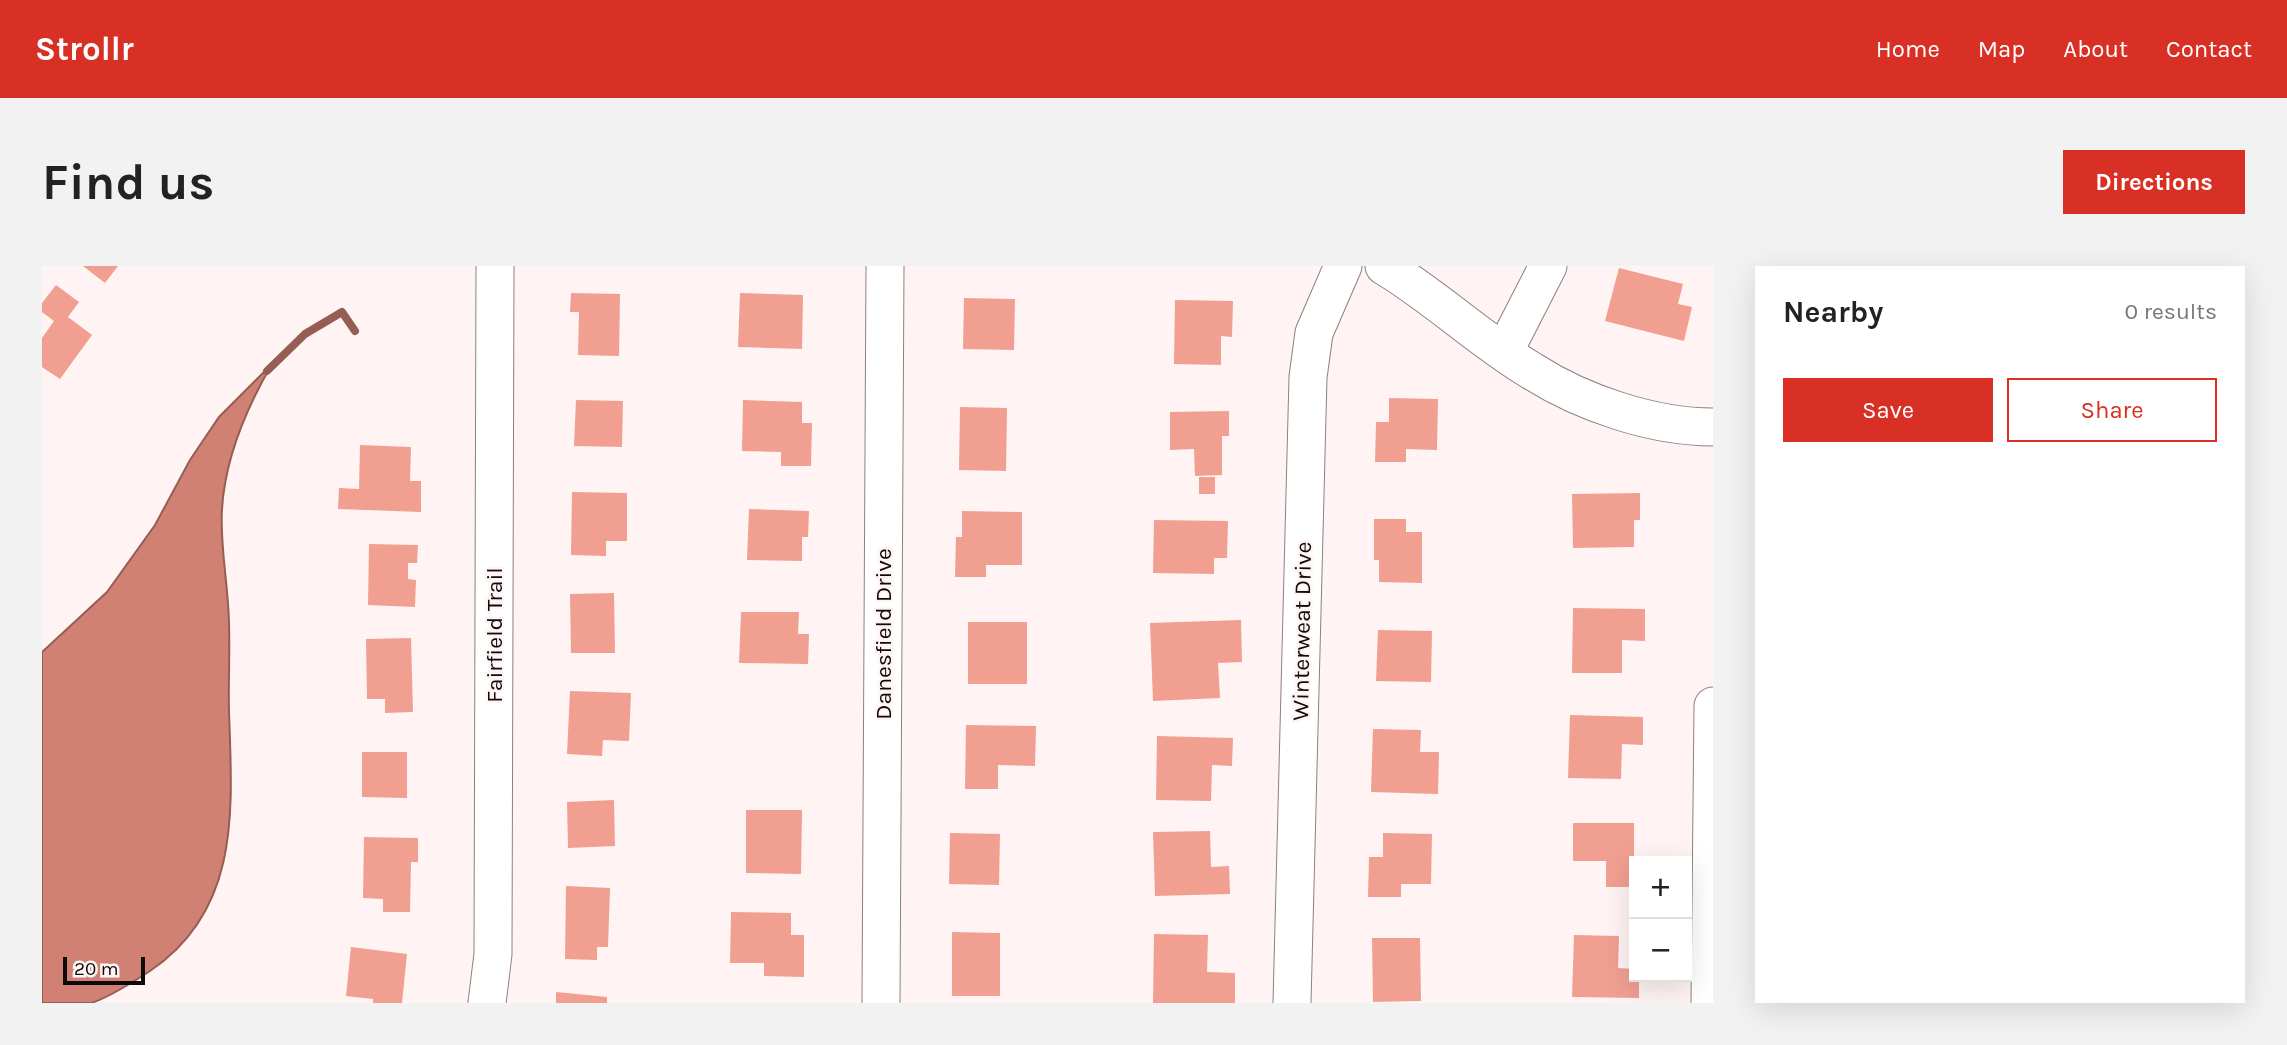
<!DOCTYPE html>
<html lang="en">
<head>
<meta charset="utf-8">
<style>
	:root { --surface:#fff; --page:#f2f2f2; --text:#222; --muted:#767676; --line:#e0e0e0; --accent:#d93025 }
	body { margin:0; font-family:Karla,sans-serif; background:var(--page); color:var(--text) }
	.controls { position:absolute; right:21px; bottom:21px; display:grid; overflow:hidden; border-radius:0px; box-shadow:0 7px 28px #0002 }
	.controls button { width:63px; height:63px; display:grid; place-items:center; padding:0; border:0; border-bottom:2px solid var(--line); background:var(--surface); color:var(--text); font:35px sans-serif }
	.scale { position:absolute; left:21px; bottom:18px; width:82px; box-sizing:border-box; padding-left:7px; border:4px solid #0e0a0a; border-top:0; font-size:19px; line-height:24px; white-space:nowrap; color:#0e0a0a; -webkit-text-stroke:5px #fff4f3; paint-order:stroke }
	.list { margin:0; padding:0; list-style:none }
	h2 { display:flex; justify-content:space-between; align-items:center; height:91px; margin:0; padding:0 28px; font-size:30px }
	h2 small { font-size:23px; font-weight:400; color:var(--muted) }
	.actions { display:flex; gap:14px; padding:21px 28px }
	.actions a { flex:1; padding:16px 0; border:2px solid var(--accent); border-radius:0px; text-align:center; font-size:24px; color:var(--accent) }
	.actions .main { background:var(--accent); color:#fff }
	.map { position:relative; flex:none; width:1671px; height:737px; overflow:hidden; border-radius:0px }
	header { display:flex; align-items:center; gap:42px; box-sizing:border-box; height:98px; padding:0 35px; background:var(--accent); color:#fff }
	header strong { font-size:33px }
	nav { display:flex; gap:38px; margin-inline-start:auto; font-size:24px }
	.intro { display:flex; align-items:center; justify-content:space-between; box-sizing:border-box; height:168px; padding:0 42px }
	h1 { margin:0; font-size:49px }
	.button { padding:18px 32px; border-radius:0px; background:var(--accent); color:#fff; font-size:24px; font-weight:700 }
	main { display:flex; gap:42px; padding:0 42px }
	aside { flex:1; background:var(--surface); border-radius:0px; box-shadow:0 7px 28px #0002 }
	.map>svg:first-child { display:block }
	.water { fill:#d08174; stroke:#965d54; stroke-width:2 }
	.lines { fill:none; stroke-linecap:round; stroke-linejoin:round }
	.stream { stroke:#965d54; stroke-width:8 }
	.building { fill:#f19f91 }
	.minor-casing { stroke:#8c817e; stroke-width:39 }
	.minor { stroke:#fff; stroke-width:37 }
	.labels { text-anchor:middle; dominant-baseline:central; stroke-width:5; stroke-linejoin:round; paint-order:stroke }
	.street-label { font-size:23px; fill:#0e0a0a; stroke:#fff4f3 }
</style>
</head>
<body>
<header>
<strong>Strollr</strong>
<nav><a>Home</a><a>Map</a><a>About</a><a>Contact</a></nav>
</header>
<div class="intro"><h1>Find us</h1><a class="button">Directions</a></div>
<main>
<div class="map">
<svg width="1671" height="737" viewBox="0 0 1671 737">
	<rect width="100%" height="100%" fill="#fff4f3"/>
	<path class="water" d="M230 98C205 141 183 193 180 243 178 274 184 307 186 338 189 373 186 409 187 445 190 541 200 643 108 705 96 713 61 735 48 737 32 737 16 737 0 737V386L65 326 113 259 148 194 177 151Z"/>
	<g class="lines">
		<path class="stream" d="M225 105 263 68 300 46 313 65"/>
	</g>
	<g class="building">
		<path d="M41 0H76L63 17Z"/>
		<path d="M1577 2 1641 18 1636 38 1650 41 1642 75 1563 55Z"/>
		<path d="M14 19 37 36 26 51 50 69 18 113 0 101V72L12 55 0 46V37Z"/>
		<path d="M529 27 578 28 577 90 536 89 537 46H528Z"/>
		<path d="M698 27 761 29 760 83 696 81Z"/>
		<path d="M922 32 973 33 972 84 921 83Z"/>
		<path d="M1133 34 1191 35 1190 71 1179 70V99L1132 98Z"/>
		<path d="M1347 132 1396 133 1395 184 1364 183V196H1333L1334 156H1347Z"/>
		<path d="M534 134 581 135 580 181 532 180Z"/>
		<path d="M701 134 760 136V157H770L769 200H739V186L700 185Z"/>
		<path d="M918 141 965 142 964 205 917 204Z"/>
		<path d="M1187 145V170H1180V209L1153 210 1152 183 1128 184V146Z"/>
		<path d="M318 179 369 181 368 215H379V246L296 243 297 222 317 223Z"/>
		<rect x="1157" y="211" width="16" height="17"/>
		<path d="M530 226 585 227V275H564V290L529 289Z"/>
		<path d="M1598 227V254H1592V281L1531 282 1530 228Z"/>
		<path d="M707 243 767 245 766 271H760V295L705 294Z"/>
		<path d="M920 245 980 246V299H944V311H913L914 271H920Z"/>
		<path d="M1332 253H1364V266H1380V317L1337 316V294H1332Z"/>
		<path d="M1112 254 1186 255 1185 292H1172V308L1111 307Z"/>
		<path d="M327 278 376 279 375 297H366V313L374 314 373 341 326 339Z"/>
		<path d="M572 327 573 387H529L528 328Z"/>
		<path d="M1531 342 1603 343V375L1580 374V407H1530Z"/>
		<path d="M699 346H757L756 368H767L766 398 697 397Z"/>
		<path d="M1199 354 1200 396 1176 397 1178 432 1111 435 1108 357Z"/>
		<rect x="926" y="356" width="59" height="62"/>
		<path d="M1336 364 1390 365 1389 416 1334 415Z"/>
		<path d="M369 372 371 446 343 447V433H325L324 373Z"/>
		<path d="M528 425 589 427 587 475 561 474 560 490 525 488Z"/>
		<path d="M1528 449 1601 451V479L1580 478 1579 513 1526 512Z"/>
		<path d="M924 459 994 460 993 500 956 499V523H923Z"/>
		<path d="M1331 463 1379 464 1378 486H1397L1396 528 1329 526Z"/>
		<path d="M1115 470 1191 472 1190 500 1170 499 1169 535 1114 534Z"/>
		<path d="M320 486H365V532L320 531Z"/>
		<path d="M572 534 573 580 526 582 525 536Z"/>
		<path d="M704 544H760L759 608 704 607Z"/>
		<path d="M1531 557H1592V621H1564V595H1531Z"/>
		<path d="M1168 565 1169 601 1187 600 1188 628 1113 630 1111 566Z"/>
		<path d="M908 567 958 568 957 619 907 618Z"/>
		<path d="M1341 567 1390 568 1389 618H1359V631H1326L1327 591H1341Z"/>
		<path d="M322 571 376 572V596H369L368 646H341V633L321 632Z"/>
		<path d="M524 620 568 622 566 681H555V694L523 693Z"/>
		<path d="M689 646 749 647V669H762V711L722 710V697H688Z"/>
		<path d="M910 666 958 667V730H910Z"/>
		<path d="M1112 668 1166 669 1165 706 1193 707V737H1111Z"/>
		<path d="M1532 669 1577 670 1576 702 1592 703V711H1597V732L1530 731Z"/>
		<path d="M1330 672H1378L1379 735 1331 736Z"/>
		<path d="M309 681 365 688 360 737H331V733L304 730Z"/>
		<path d="M514 726 565 731V737H514Z"/>
	</g>
	<g class="lines">
		<g class="minor-casing">
			<g id="minor">
				<path d="M1342 0C1394 31 1438 74 1490 105 1540 137 1611 161 1671 161"/>
				<path d="M1462 86 1506 0"/>
				<path d="M445 737 451 688 453 0"/>
				<path d="M839 737 843 0"/>
				<path d="M1250 737 1266 111 1272 67 1301 0"/>
				<path d="M1668 737 1671 440"/>
			</g>
		</g>
		<use href="#minor" class="minor"/>
	</g>
	<g class="labels">
		<g class="street-label">
			<text transform="translate(1260 365) rotate(-89)">Winterweat Drive</text>
			<text transform="translate(841 368) rotate(-90)">Danesfield Drive</text>
			<text transform="translate(452 369) rotate(-90)">Fairfield Trail</text>
		</g>
	</g>
</svg>
<div class="controls">
<button>+</button>
<button>−</button>
</div>
<div class="scale">20 m</div>
</div>
<aside>
<h2>Nearby<small>0 results</small></h2>
<ul class="list">
</ul>
<div class="actions"><a class="main">Save</a><a>Share</a></div>
</aside>
</main>
</body>
</html>
